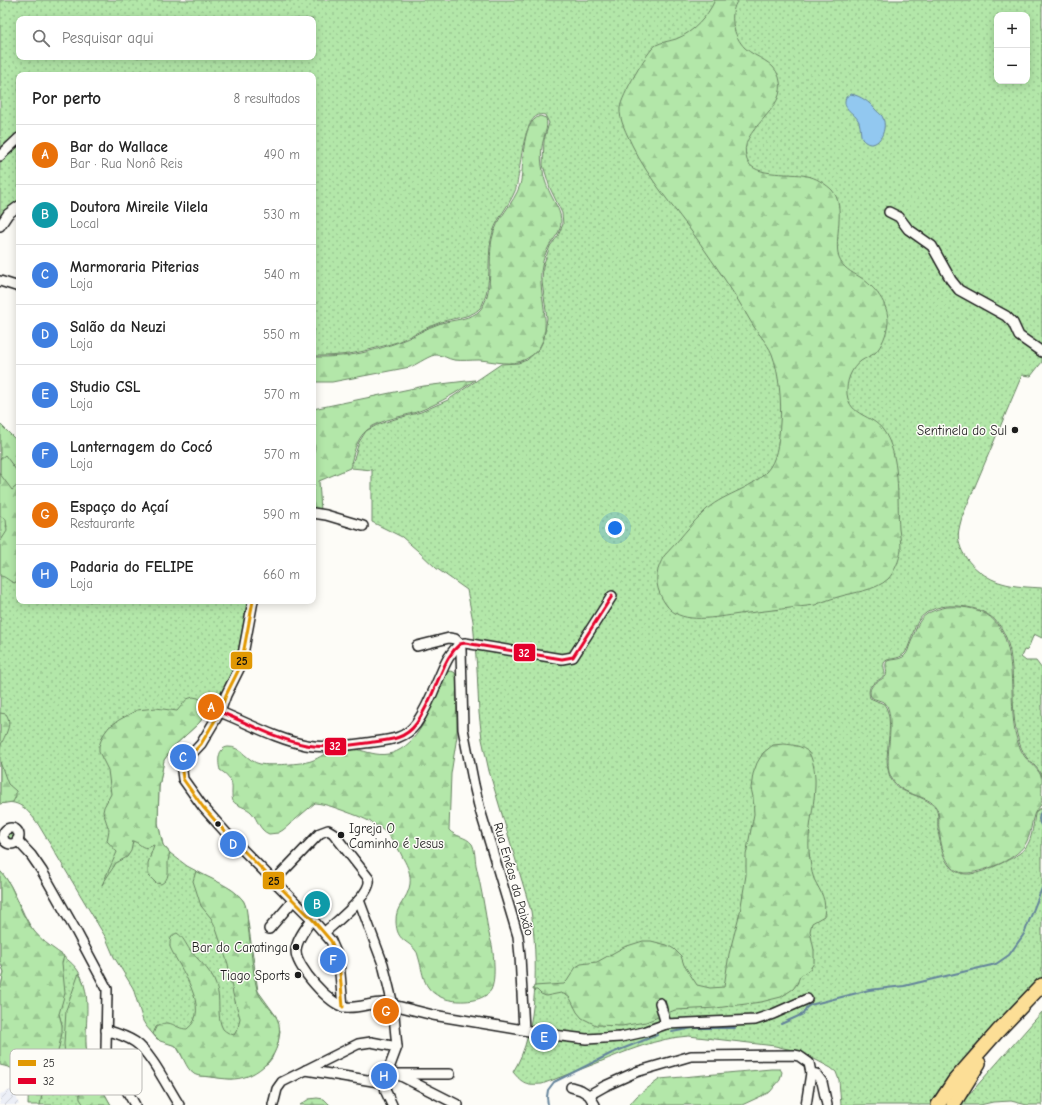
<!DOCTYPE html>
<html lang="pt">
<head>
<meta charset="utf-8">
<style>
	:root { --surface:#fff; --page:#f6f6f6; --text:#222; --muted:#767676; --line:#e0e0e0; --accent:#1c1c1c }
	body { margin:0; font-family:"Comic Neue",sans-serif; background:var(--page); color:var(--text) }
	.controls { position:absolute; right:12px; top:12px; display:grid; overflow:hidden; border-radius:8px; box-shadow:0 2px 10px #0003 }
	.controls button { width:36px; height:36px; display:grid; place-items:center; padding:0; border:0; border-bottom:1px solid var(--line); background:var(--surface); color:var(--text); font:20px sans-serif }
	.you { position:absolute; left:615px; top:528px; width:14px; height:14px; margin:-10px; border:3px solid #fff; border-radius:50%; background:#1a73e8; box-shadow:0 0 0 6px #1a73e833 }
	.badge { display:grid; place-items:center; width:26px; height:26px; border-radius:50%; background:var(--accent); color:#fff; font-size:13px; font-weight:700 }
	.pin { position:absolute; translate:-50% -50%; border:2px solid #fff; box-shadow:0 1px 4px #0006 }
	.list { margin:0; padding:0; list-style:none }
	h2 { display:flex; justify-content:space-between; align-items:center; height:52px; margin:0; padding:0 16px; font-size:17px }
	h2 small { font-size:13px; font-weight:400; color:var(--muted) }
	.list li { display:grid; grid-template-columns:26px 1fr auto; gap:12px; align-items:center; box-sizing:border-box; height:60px; padding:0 16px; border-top:1px solid var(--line) }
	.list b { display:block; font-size:15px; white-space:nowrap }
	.list p { margin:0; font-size:13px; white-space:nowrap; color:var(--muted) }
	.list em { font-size:13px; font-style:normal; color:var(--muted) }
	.icon { flex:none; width:22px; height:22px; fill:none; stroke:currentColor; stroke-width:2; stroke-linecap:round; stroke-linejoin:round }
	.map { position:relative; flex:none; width:1042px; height:1105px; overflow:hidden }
	.search { position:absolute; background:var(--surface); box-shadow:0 2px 10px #0003; left:16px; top:16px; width:300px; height:44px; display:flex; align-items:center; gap:10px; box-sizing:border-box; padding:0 14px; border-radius:8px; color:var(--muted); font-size:15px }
	.panel { position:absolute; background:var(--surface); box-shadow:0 2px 10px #0003; left:16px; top:72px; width:300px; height:532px; border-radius:8px }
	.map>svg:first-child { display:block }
	.industrial { fill:url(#industrial-furrows) }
	.green { fill:url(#green-dots); stroke:#688262; fill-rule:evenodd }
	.forest { fill:url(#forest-firs); stroke:#688262 }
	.pitch { fill:#b3e7a9; stroke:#688262 }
	.water { fill:#92c8f0; stroke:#63839b }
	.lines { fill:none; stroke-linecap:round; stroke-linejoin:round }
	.stream { stroke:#63839b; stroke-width:2 }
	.minor-casing { stroke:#1c1c1c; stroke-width:12 }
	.highway-casing { stroke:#1c1c1c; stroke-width:16 }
	.minor { stroke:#fdfcf7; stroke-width:9 }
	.highway { stroke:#fcde96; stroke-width:13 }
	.bus-1-casing { stroke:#fdfcf7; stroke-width:6 }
	.bus-2-casing { stroke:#fdfcf7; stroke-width:6 }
	.bus-1 { stroke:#e19803; stroke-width:3 }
	.bus-2 { stroke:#e4002b; stroke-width:3 }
	.poi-dot { fill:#1c1c1c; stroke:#fdfcf7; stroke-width:1.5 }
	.labels { text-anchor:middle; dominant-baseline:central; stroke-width:3; stroke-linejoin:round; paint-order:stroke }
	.poi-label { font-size:13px; fill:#1c1c1c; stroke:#fdfcf7; text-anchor:end }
	.street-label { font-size:13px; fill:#1c1c1c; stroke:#fdfcf7 }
	.key { fill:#fdfcf7; stroke:#bab9b5; stroke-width:1 }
	.key-label { font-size:11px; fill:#1c1c1c }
	.line-badge { stroke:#fdfcf7; stroke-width:1.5 }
	.badge-label { font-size:11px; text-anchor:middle; font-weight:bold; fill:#fff }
	.pale-badge-label { font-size:11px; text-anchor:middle; font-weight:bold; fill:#111 }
</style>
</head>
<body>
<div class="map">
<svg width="1042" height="1105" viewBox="0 0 1042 1105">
	<defs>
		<pattern id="industrial-furrows" width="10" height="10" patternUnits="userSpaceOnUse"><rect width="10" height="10" fill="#eceff7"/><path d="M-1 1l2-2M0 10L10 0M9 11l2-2" fill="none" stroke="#caccd3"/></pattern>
		<pattern id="green-dots" width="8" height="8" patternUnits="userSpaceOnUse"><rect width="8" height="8" fill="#b3e7a9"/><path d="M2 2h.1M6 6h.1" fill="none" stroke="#99c691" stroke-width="1.8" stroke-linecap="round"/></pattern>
		<pattern id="forest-firs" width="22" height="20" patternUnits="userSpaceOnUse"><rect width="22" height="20" fill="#b3e7a9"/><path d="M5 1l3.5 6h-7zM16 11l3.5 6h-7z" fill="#99c691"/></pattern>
	</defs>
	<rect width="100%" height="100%" fill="#fdfcf7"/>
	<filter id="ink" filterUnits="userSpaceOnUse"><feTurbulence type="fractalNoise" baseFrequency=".025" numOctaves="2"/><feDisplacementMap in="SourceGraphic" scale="8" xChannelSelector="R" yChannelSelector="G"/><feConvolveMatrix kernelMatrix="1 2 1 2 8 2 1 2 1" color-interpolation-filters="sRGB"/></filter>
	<g filter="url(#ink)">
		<path class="industrial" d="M14 1089 19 1105H0V1094Z"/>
		<g class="green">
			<path d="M0 0H1042V362L1031 376 1022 375 962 517C960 525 957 533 959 541 962 561 984 578 1002 583 1015 587 1029 587 1042 588V638L1034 634 1027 651 1024 650 1021 657 1026 661H1036L1042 669V777C1039 769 1033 764 1027 758 1021 750 1018 740 1016 730 1007 687 1027 617 967 607 953 605 937 605 926 613 912 622 913 641 905 653 899 661 886 657 884 663 883 666 885 671 885 675 877 683 866 683 870 698L884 704C896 720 884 750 888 769 892 796 917 791 933 805 940 811 937 820 938 828 938 834 940 840 941 846 950 888 980 874 1008 860 1032 849 1031 838 1035 814L1036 811 1042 808V977L949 1080 930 1105H841L839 1080 836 1072 831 1068 801 1052 775 1046 689 1036C657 1038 627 1051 597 1063 579 1070 561 1077 542 1084 526 1085 523 1084 513 1072 539 1031 538 957 531 911L489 771 482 739 479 713 477 669 473 621 467 590 436 568 418 551 402 537 372 522V470L351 468 359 442 366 431 377 425 395 419 421 412 448 400 501 364 518 363 527 360 539 349 544 339 547 318 542 282 543 266 550 246 558 236 563 224 562 213 550 188 543 165 544 140 549 123 545 115C521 108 521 178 515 191 508 208 494 221 491 240 487 260 492 283 483 303 477 318 455 317 441 322 426 327 412 336 397 342 381 347 356 354 340 355 331 356 322 356 313 356V75H19V143L13 137 0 148ZM997 15H1027V81H997ZM19 19H313V57H19Z"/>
			<path d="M19 146V200L6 209 0 217V163Z"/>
			<path d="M0 424 19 443V601H248L239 647 233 670 221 694 199 723 174 746 164 760 159 787 158 823 163 845 170 853 187 866 232 890 242 899 244 902 247 915 258 991 276 1016 280 1031 278 1043 272 1058 268 1063 250 1075 231 1079 200 1076 194 1073 189 1068 176 1046 157 1039 146 1026 143 1021 133 988 114 957 106 938 38 824C28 810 18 798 0 804Z"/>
			<circle cx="11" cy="835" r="6"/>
			<path d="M0 871C18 890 21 920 42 941 58 956 79 960 84 986 89 1006 84 1026 86 1047 87 1063 103 1091 111 1105H40L45 1077 57 1056 59 1047 62 1025 59 1014 0 991 4 972 0 961Z"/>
			<path d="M1042 1012V1105H1027L1011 1101 993 1102 980 1105H960Z"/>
		</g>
		<g class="forest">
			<path d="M715 0H738C728 14 733 36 745 48 757 59 773 60 779 77 790 112 735 128 747 160 754 179 795 171 811 177 818 179 827 185 832 190 847 207 833 238 839 258 843 268 851 272 860 277 875 287 889 304 888 323 887 333 882 346 875 353 871 356 865 358 861 361 851 368 846 382 847 394 850 417 872 414 883 430 901 454 897 500 899 529 900 536 901 543 901 550 900 559 894 573 888 579 875 591 854 592 838 597 830 599 822 602 815 605 793 608 770 610 748 613 727 615 693 624 675 613 668 609 663 601 660 594 654 580 657 568 664 556 679 541 691 523 707 509 726 492 755 489 770 467 778 455 779 437 780 423 782 402 779 373 772 354 767 342 757 333 751 322 735 294 716 266 697 239 675 208 649 180 632 145 627 134 619 120 620 108 621 97 647 51 656 45 662 42 670 41 676 39 694 32 707 17 715 0Z"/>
			<path d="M540 116 546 118C549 128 543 137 542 147 541 155 541 163 543 171 544 180 548 189 552 197 556 205 561 212 561 222 561 232 554 238 549 246 546 252 543 259 542 266 535 295 562 340 526 359 511 367 495 361 479 360 471 360 462 361 454 360 448 359 443 355 437 355 431 354 418 364 410 367L332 382H313V357C322 357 331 357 340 356 358 355 379 349 396 343 412 338 425 328 441 323 452 320 473 319 480 310 494 294 488 259 492 239 496 218 514 204 520 185 525 167 519 124 540 116Z"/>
			<path d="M475 380C458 392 441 402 422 410 405 417 382 418 367 430 356 439 353 455 350 468L319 481 321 511H313V455L315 448 313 443V409L424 386Z"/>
			<path d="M0 424 19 443V558L16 559C18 568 21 575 15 583 9 582 6 576 0 576V542L7 531 6 519 0 516Z"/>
			<path d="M947 607C1028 602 1006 681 1015 732 1017 741 1020 750 1025 757 1031 764 1040 770 1042 779 1042 783 1042 802 1041 805 1038 809 1035 811 1034 815 1031 824 1031 833 1027 841 1019 859 986 871 968 873 946 875 941 846 939 830 938 823 940 816 937 809 929 792 897 799 889 772 885 755 896 715 885 703 881 700 875 700 871 697 867 685 877 683 886 676 888 671 884 666 887 661 892 659 898 660 903 657 906 655 908 651 909 647 919 623 917 613 947 607Z"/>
			<path d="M450 671 454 672 457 676V736L451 774 449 830C455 837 466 836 472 844 475 849 475 859 476 865 481 887 485 909 488 930 489 935 491 940 492 945 494 956 496 981 491 990 483 1003 455 1003 443 998 423 990 424 977 419 959 418 957 418 953 416 951 407 939 397 942 396 922 395 905 408 900 410 884 411 874 408 867 403 858 390 830 375 822 347 812 336 808 326 804 315 803L283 830 278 833 269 834C259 830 258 820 252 813 247 807 236 806 233 801 232 799 232 795 232 792 233 780 229 776 220 770 218 763 217 748 228 747 241 746 248 762 260 764 269 766 302 764 311 761 320 758 327 751 336 749 359 743 377 764 401 749 424 735 432 702 442 679L445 673Z"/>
			<path d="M193 697 198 698 211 707 199 723 174 746 164 760 159 787 158 823 163 845 170 853C169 856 168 860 168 863 168 872 170 879 161 884L156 883 148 875V863L154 845C141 851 144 845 133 841L131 851 127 857 116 863 102 885 117 852 107 841 109 830 103 812 104 807 111 794 108 770 99 752V746L103 735 109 727 119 720 137 710 156 708 177 711 187 699Z"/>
			<path d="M0 713 6 714C14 725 3 737 0 748Z"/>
			<path d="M784 744C794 745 807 746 811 757 822 787 807 820 809 851 810 860 811 871 814 879 821 893 827 899 824 916L812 923 810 931 814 950V963L810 969 800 976 797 984 793 989 781 997 761 1002 716 1008 675 1010 646 1022 633 1024 622 1026 596 1025 582 1018 577 1012 570 998 566 995 561 993 546 996 541 994 537 990H533L534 986 564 984 567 981 576 967 581 964 597 962 624 947 643 941H651L667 945 674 949 681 956 684 965 697 985 710 988 724 987 729 954 740 912 746 875V855L754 814 753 797 751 788 753 774 757 763 763 753 773 745Z"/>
			<path d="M0 762 8 784 16 791V796L13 802 0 804Z"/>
			<path d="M0 871C12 883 16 900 23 914 34 935 45 943 64 956L62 963 65 993 59 1014 62 1025V1033L57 1056 45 1077 40 1105H28C29 1079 27 1071 0 1065V991L4 972 0 961Z"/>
			<path d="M196 871C209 878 233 887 242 899 248 906 247 918 248 926 251 946 252 969 257 989 263 1009 283 1011 279 1037 277 1060 254 1080 230 1079 224 1079 218 1078 212 1077 206 1076 199 1077 194 1074 185 1068 183 1054 176 1046L160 1041 153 1034 156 1027C171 1017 174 1029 187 1029 213 1010 178 966 170 947 170 940 170 936 177 933 184 938 185 943 190 950 202 965 214 971 218 993 220 1003 217 1019 223 1029 226 1032 230 1034 234 1035L238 1028 240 1018 233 994 228 964 215 926 211 918 201 906 196 890 193 881Z"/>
			<path d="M79 973C92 995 85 1022 86 1046 87 1062 103 1091 111 1105H84L80 1099 79 1084 77 1080 67 1073 63 1065 65 1055 64 1044 66 1010Z"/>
			<path d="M771 1069H780L782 1072 780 1080 770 1092 742 1105H629L637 1096 660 1079Z"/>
			<path d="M317 1098 324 1099 330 1105H300L309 1099Z"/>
		</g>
		<path class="pitch" d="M5 455 19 474V484L12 490 0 474V459Z"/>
		<path class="water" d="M851 94C861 96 869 102 875 109 877 112 880 113 882 116 890 129 876 155 862 139 860 134 861 128 859 122 855 112 841 110 846 97Z"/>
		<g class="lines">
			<g class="stream">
				<path d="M1042 810C1038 816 1038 821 1042 827"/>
				<path d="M781 1024 803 1014 806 1008 810 1005 869 990 904 986 996 964 1009 955 1024 934 1042 888"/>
				<path d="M672 1032 693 1028H735"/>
				<path d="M548 1105 547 1097 548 1090 554 1082 612 1053 657 1035"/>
			</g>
			<g class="minor-casing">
				<g id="minor">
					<path d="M0 156 19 138"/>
					<path d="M889 212 899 217 908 229 932 246 951 280 959 290 1006 316 1013 323 1019 336 1042 352"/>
					<path d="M0 226 8 214 19 206"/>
					<path d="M0 281 19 287"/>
					<path d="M313 513 326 515 363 526"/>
					<path d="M253 601 241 665 226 695 220 712 201 744 185 761 182 771 183 779 203 807 228 835 312 919 331 941 337 955 339 962 343 1007"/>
					<path d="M417 646 449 638 455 639 460 644 461 650 463 729 474 785 480 810 518 936 520 956 524 1030"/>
					<path d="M220 712C248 723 276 739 306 745 328 749 351 745 373 742 390 740 405 739 416 724 425 711 432 695 438 680 444 667 448 654 460 644L465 643 562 659 573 657 612 596"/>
					<circle cx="11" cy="836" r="8"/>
					<path d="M17 840 31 855 42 871 76 931 107 989 106 1050 109 1059 135 1105"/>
					<path d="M274 881 320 833 328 830 333 833 369 879C372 894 336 922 325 932"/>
					<path d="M359 900 383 964 393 1005 397 1047 388 1071 385 1086 386 1092 392 1105"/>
					<path d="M312 919C306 928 296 940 296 951 296 967 330 1005 345 1007 358 1009 372 1002 385 1003L433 1015 553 1035 586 1039 621 1037 644 1032 666 1024 755 1020 773 1014 807 999"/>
					<path d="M269 929 293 901"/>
					<path d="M660 1003 666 1024"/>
					<path d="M106 1030C116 1033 126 1036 135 1042 151 1053 168 1088 179 1105"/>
					<path d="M306 1070 385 1083"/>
					<path d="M388 1071 397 1074 458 1105"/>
					<path d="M399 1074H450"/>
					<path d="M571 1087 581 1090 589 1095"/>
					<path d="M273 1105 277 1089 282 1082 358 1044 371 1042 397 1047"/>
					<path d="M595 1105 589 1095 605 1086 636 1072 691 1056 794 1055 799 1056 809 1063 811 1073 816 1074 822 1082 827 1105"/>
					<path d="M806 1105 811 1073"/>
				</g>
			</g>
			<g class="highway-casing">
				<g id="highway">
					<path d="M938 1105 954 1081 998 1031 1042 985"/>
					<path d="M953 1105 979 1063"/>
				</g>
			</g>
			<use href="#minor" class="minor"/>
			<use href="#highway" class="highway"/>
			<g class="bus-1-casing">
				<path id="bus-1" d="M253 601 241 665 226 695 220 712 201 744 185 761 182 771 183 779 203 807 228 835 312 919 331 941 337 955 339 962 343 1007"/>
			</g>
			<g class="bus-2-casing">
				<path id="bus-2" d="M220 712C248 723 276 739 306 745 328 749 351 745 373 742 390 740 405 739 416 724 425 711 432 695 438 680 444 667 448 654 460 644L465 643 562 659 573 657 612 596"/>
			</g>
			<use href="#bus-1" class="bus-1"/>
			<use href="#bus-2" class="bus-2"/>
		</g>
	</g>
	<g class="poi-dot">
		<circle cx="1015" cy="430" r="4"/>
		<circle cx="218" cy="824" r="3.5"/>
		<circle cx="341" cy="835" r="4"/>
		<circle cx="296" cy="947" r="4"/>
		<circle cx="298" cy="975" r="4"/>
	</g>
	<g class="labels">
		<g class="poi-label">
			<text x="1007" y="430">Sentinela do Sul</text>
			<text x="349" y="828" text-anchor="start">Igreja O<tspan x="349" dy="15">Caminho é Jesus</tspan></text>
			<text x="288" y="947">Bar do Caratinga</text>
			<text x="290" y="975">Tiago Sports</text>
		</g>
		<g class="street-label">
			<text transform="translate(514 879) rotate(74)">Rua Enéas da Paixão</text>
		</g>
	</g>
	<rect x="10" y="1049" width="132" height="46" rx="6" class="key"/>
	<rect x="18" y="1060" width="18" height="6" fill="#e19803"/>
	<rect x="18" y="1078" width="18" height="6" fill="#e4002b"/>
	<g class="key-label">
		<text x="43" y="1067">25</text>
		<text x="43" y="1085">32</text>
	</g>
	<g class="line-badge">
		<rect x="513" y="643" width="23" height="19" rx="4" fill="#e4002b"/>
		<rect x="230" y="651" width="23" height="19" rx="4" fill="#e19803"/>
		<rect x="324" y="737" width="23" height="19" rx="4" fill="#e4002b"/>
		<rect x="262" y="871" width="23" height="19" rx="4" fill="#e19803"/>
	</g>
	<g class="badge-label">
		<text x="524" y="657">32</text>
		<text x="335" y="750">32</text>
	</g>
	<g class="pale-badge-label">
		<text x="242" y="665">25</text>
		<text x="274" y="885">25</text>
	</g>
</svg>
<div class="controls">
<button>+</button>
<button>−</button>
</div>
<div class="you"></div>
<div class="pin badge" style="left:211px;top:707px;background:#e8710a">A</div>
<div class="pin badge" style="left:317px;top:904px;background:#0f9aa8">B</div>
<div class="pin badge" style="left:183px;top:757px;background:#3f7fe0">C</div>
<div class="pin badge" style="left:233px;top:844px;background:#3f7fe0">D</div>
<div class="pin badge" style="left:544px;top:1037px;background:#3f7fe0">E</div>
<div class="pin badge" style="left:333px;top:960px;background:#3f7fe0">F</div>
<div class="pin badge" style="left:386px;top:1011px;background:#e8710a">G</div>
<div class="pin badge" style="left:384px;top:1076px;background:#3f7fe0">H</div>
<div class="search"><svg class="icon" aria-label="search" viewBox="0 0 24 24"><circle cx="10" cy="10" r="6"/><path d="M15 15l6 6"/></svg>Pesquisar aqui</div>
<section class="panel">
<h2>Por perto<small>8 resultados</small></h2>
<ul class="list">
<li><span class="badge" style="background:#e8710a">A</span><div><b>Bar do Wallace</b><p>Bar · Rua Nonô Reis</p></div><em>490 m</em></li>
<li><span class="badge" style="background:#0f9aa8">B</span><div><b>Doutora Mireile Vilela</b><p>Local</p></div><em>530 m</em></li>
<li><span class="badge" style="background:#3f7fe0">C</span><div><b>Marmoraria Piterias</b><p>Loja</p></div><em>540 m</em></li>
<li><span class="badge" style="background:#3f7fe0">D</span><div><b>Salão da Neuzi</b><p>Loja</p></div><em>550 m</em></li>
<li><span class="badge" style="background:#3f7fe0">E</span><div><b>Studio CSL</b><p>Loja</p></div><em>570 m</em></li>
<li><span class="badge" style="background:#3f7fe0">F</span><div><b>Lanternagem do Cocó</b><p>Loja</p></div><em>570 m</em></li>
<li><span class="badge" style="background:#e8710a">G</span><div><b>Espaço do Açaí</b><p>Restaurante</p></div><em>590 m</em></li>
<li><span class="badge" style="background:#3f7fe0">H</span><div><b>Padaria do FELIPE</b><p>Loja</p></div><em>660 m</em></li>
</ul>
</section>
</div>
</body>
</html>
